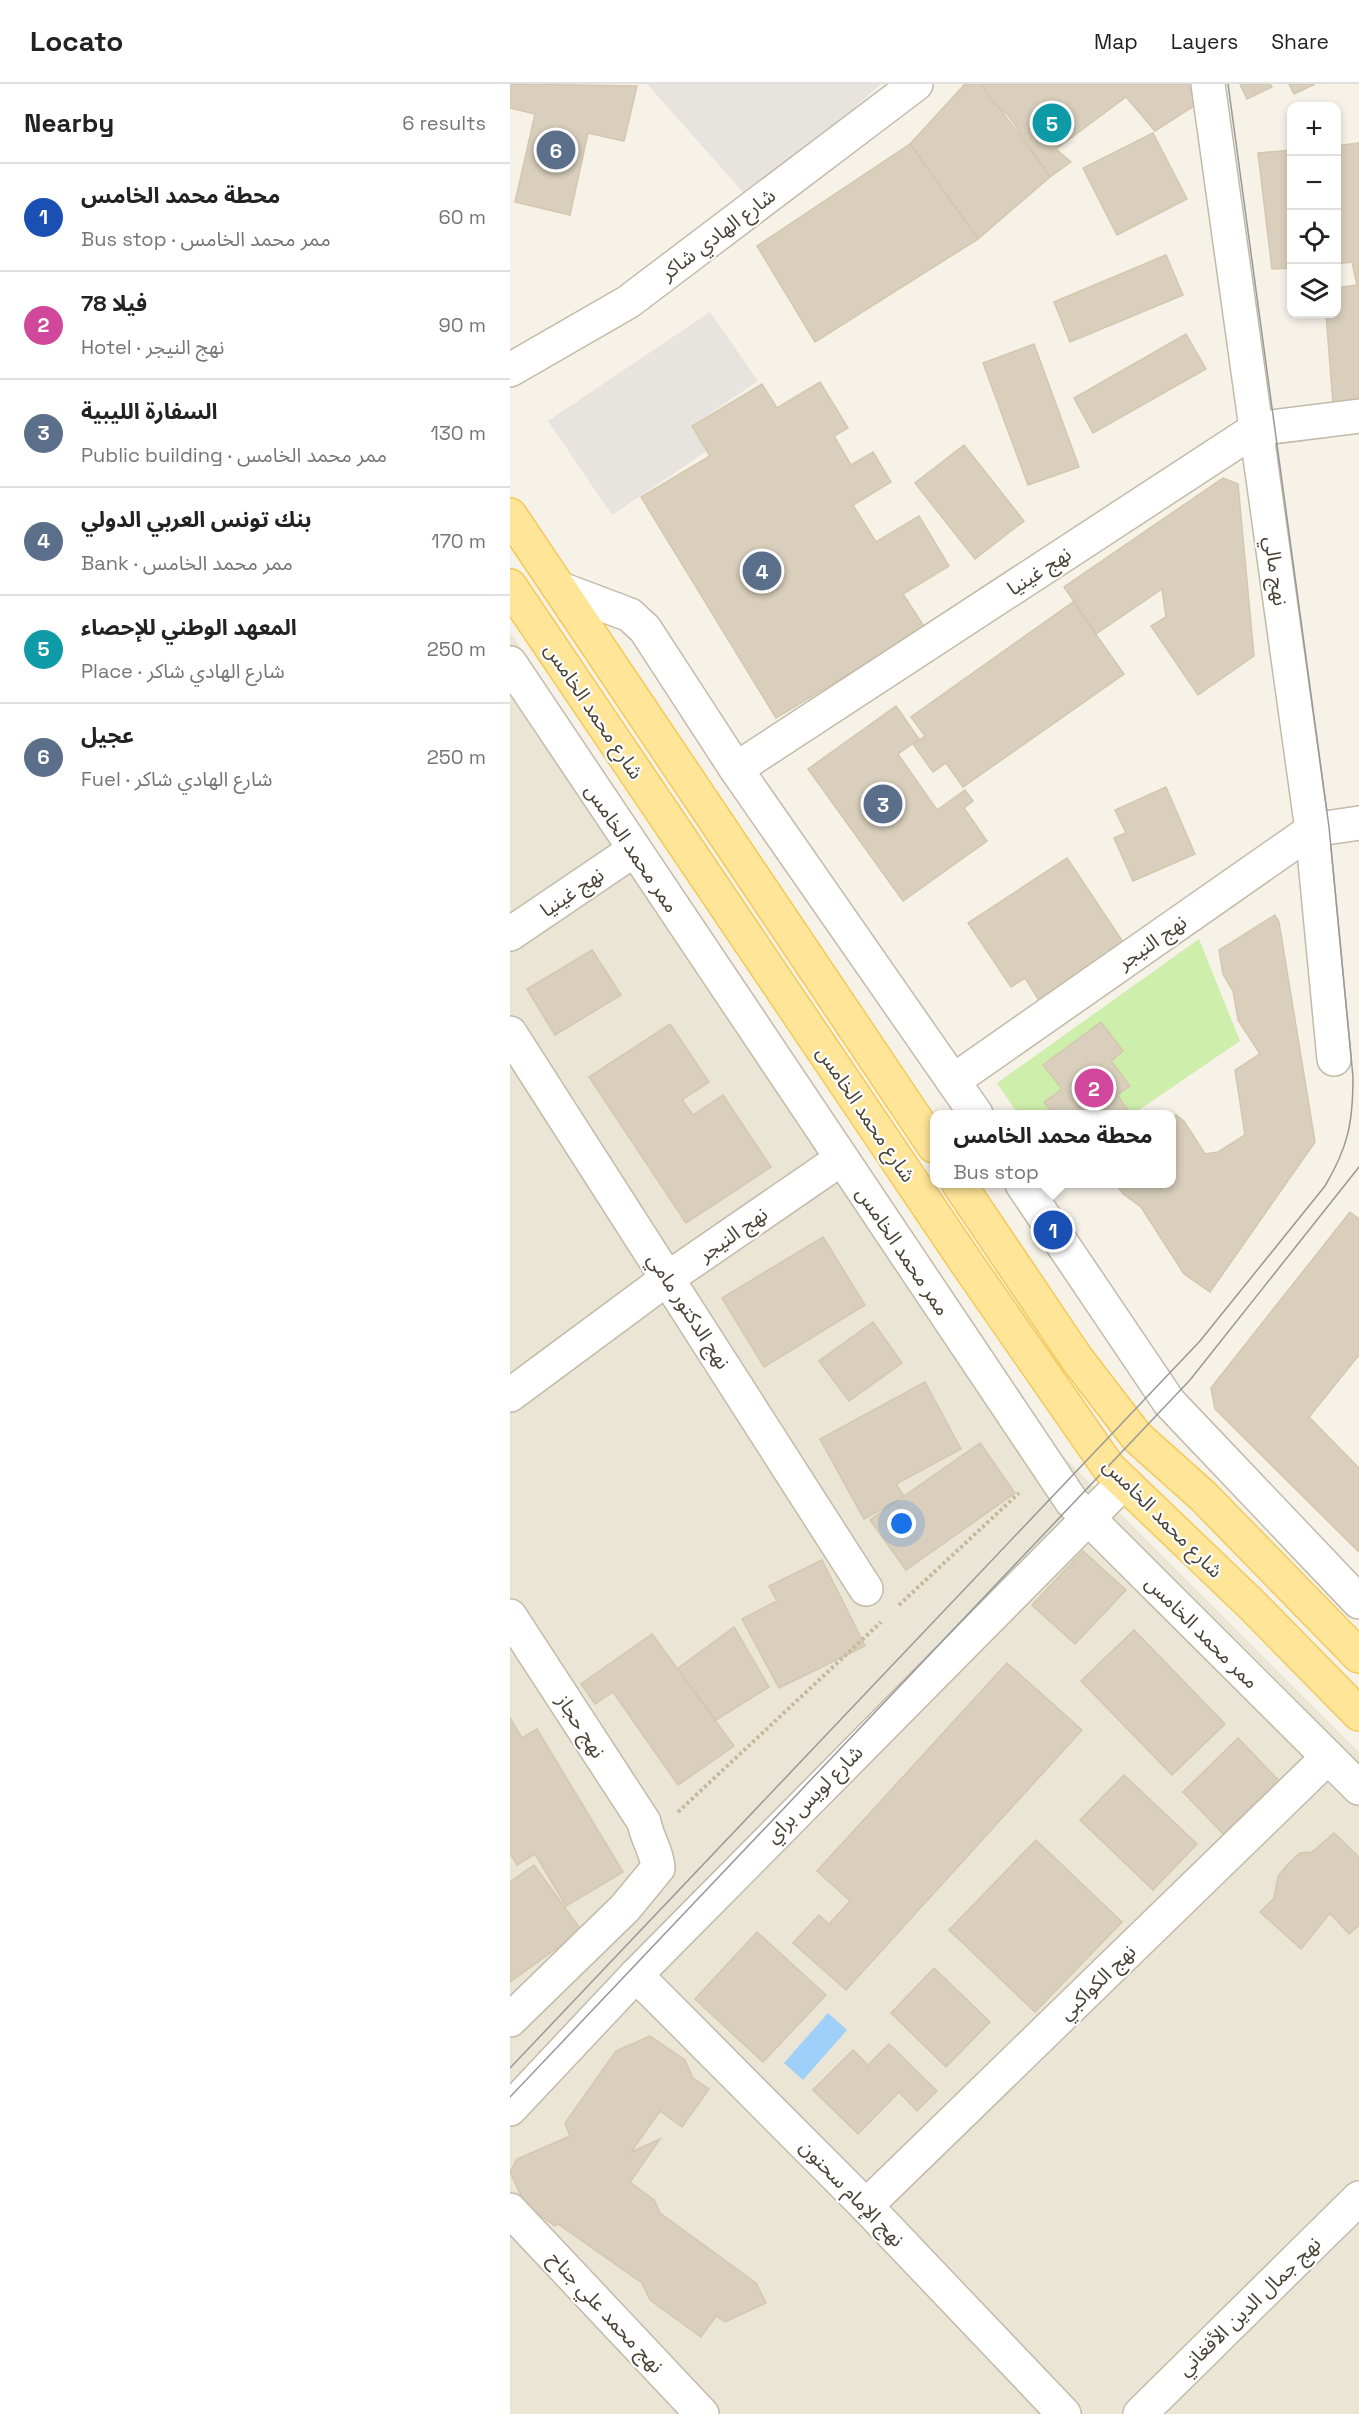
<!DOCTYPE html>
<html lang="en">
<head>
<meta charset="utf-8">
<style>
	:root { --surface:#fff; --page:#f2f2f2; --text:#222; --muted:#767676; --line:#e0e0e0; --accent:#b45309 }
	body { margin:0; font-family:"Space Grotesk","Noto Sans Arabic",sans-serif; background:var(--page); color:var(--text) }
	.controls { position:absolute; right:18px; top:18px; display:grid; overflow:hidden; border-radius:12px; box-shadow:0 3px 9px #0003 }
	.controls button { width:54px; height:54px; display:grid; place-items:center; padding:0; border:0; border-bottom:2px solid var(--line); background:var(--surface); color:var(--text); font:30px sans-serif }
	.you { position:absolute; left:392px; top:1440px; width:21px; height:21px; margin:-15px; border:4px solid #fff; border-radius:50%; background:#1a73e8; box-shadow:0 0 0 9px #1a73e833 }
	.badge { display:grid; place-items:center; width:39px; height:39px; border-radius:50%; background:var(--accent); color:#fff; font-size:20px; font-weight:700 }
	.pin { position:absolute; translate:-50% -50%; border:3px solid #fff; box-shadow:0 2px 6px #0006 }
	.popup { position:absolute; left:420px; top:1026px; width:246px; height:78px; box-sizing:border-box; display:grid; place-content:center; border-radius:12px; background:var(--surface); filter:drop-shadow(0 2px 4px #0005); font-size:20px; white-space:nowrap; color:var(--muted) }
	.popup b { font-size:22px; color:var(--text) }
	.popup::after { content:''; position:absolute; left:50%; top:100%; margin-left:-12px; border:12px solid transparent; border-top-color:var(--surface) }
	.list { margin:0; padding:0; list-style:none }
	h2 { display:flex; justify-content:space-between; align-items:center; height:78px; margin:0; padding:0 24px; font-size:26px }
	h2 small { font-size:20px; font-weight:400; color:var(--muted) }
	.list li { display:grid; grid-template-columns:39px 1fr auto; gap:18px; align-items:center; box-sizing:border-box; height:108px; padding:0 24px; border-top:2px solid var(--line) }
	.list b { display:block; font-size:22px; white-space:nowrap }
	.list p { margin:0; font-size:20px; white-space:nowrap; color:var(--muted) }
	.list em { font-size:20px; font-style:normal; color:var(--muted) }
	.icon { flex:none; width:33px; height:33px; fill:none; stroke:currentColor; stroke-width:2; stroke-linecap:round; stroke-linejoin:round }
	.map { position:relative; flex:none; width:849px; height:2330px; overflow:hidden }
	header { display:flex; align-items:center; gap:36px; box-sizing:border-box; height:84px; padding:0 30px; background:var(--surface); border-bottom:2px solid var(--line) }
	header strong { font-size:28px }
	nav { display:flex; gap:33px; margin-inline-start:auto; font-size:21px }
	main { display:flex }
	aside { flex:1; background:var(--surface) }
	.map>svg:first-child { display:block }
	.residential { fill:#eae5d5 }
	.green { fill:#ceeeac }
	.parking { fill:#e7e4e0 }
	.water { fill:#9ed0f9 }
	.building { fill:#d9cfbc; stroke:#d4c7ae; stroke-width:1.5 }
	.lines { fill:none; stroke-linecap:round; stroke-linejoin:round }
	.minor-casing { stroke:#c3bba9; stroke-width:36 }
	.major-casing { stroke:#f2ca5a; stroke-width:36 }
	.path { stroke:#c6b899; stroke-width:4; stroke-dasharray:3 3; stroke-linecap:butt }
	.minor { stroke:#fff; stroke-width:33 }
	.major { stroke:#ffe598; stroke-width:33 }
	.tram { stroke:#989898; stroke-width:1.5 }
	.labels { text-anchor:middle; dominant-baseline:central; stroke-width:4.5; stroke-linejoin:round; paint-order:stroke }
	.street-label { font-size:20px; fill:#4a4335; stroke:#fff }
</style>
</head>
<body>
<header>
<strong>Locato</strong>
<nav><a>Map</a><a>Layers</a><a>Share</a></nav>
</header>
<main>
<aside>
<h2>Nearby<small>6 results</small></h2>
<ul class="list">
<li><span class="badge" style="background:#1a4fb4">1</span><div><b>محطة محمد الخامس</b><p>Bus stop · ممر محمد الخامس</p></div><em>60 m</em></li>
<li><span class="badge" style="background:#d1479c">2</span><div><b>فيلا 78</b><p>Hotel · نهج النيجر</p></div><em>90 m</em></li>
<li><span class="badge" style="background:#5c6f8a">3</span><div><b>السفارة الليبية</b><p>Public building · ممر محمد الخامس</p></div><em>130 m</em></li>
<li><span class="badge" style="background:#5c6f8a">4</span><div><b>بنك تونس العربي الدولي</b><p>Bank · ممر محمد الخامس</p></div><em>170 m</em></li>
<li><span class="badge" style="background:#0f9aa8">5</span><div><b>المعهد الوطني للإحصاء</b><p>Place · شارع الهادي شاكر</p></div><em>250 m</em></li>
<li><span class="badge" style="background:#5c6f8a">6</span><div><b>عجيل</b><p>Fuel · شارع الهادي شاكر</p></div><em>250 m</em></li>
</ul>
</aside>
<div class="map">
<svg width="849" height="2330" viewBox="0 0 849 2330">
	<rect width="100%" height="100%" fill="#f6f2e8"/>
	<path class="residential" d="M0 548 553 1372 849 1668V2330H0Z"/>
	<path class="green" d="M689 855 730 957 623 1030H508L487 999Z"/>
	<g class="parking">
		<path d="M137 0H371L240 116Z"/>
		<path d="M200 228 248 297 181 342 197 367 102 431 38 337Z"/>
	</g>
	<path class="water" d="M318 1929 337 1946 293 1996 274 1979Z"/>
	<g class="building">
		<path d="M0 0 127 2 114 57 78 49 60 131 5 118 25 30 0 24Z"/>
		<path d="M455 0H472L540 93 468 155 400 60Z"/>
		<path d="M471 0H695L698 13 645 47 616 13 546 65 561 78 540 93 498 31 483 18Z"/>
		<path d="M730 0H760L762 3 737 15Z"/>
		<path d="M779 0H805L784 10Z"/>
		<path d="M643 49 677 115 607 151 573 84Z"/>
		<path d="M849 59V317L823 320 816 230H826V204L847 201 842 178 826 180V62Z"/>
		<path d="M400 60 468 155 305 258 247 162Z"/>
		<path d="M782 66V184L762 185 748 69Z"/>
		<path d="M656 171 673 211 560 258 544 218Z"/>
		<path d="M676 250 696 285 583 349 564 314Z"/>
		<path d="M524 260 569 383 518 401 473 279Z"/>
		<path d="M310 298 338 344 324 352 341 381 363 368 381 398 343 421 366 458 409 432 439 482 393 510 415 544 266 634 131 413 200 372 182 342 252 300 267 324Z"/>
		<path d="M454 361 514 437 465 475 405 399Z"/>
		<path d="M713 394 728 400 744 572 688 611 641 542 656 533 652 505 586 550 554 503Z"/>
		<path d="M563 518 614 590 453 703 436 679 423 688 403 660 415 652 401 633Z"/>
		<path d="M386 622 409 655 388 670 427 726 455 706 463 717 454 724 477 757 393 817 298 685Z"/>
		<path d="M656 703 685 770 623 797 604 754 616 749 605 726Z"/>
		<path d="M557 774 615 861 530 918 515 894 501 903 458 839Z"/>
		<path d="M765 831 769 838 805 1058 700 1208 674 1190 631 1123 613 1110 606 1100H662V1034L666 1031 674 1037 695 1070 708 1068 735 1051 725 986 750 970 728 936 723 907 713 890 709 866Z"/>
		<path d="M82 866 111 911 45 951 17 905Z"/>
		<path d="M591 938 613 967 601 977 620 1002 607 1011 621 1030H543L534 1018 552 1005 533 981Z"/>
		<path d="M160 940 199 998 172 1016 183 1031 213 1011 261 1083 176 1139 79 993Z"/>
		<path d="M840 1128 849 1135V1271L799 1333 849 1384V1468L705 1325 701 1304Z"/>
		<path d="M313 1153 355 1221 254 1283 212 1214Z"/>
		<path d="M363 1238 392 1279 339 1317 309 1277Z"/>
		<path d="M415 1298 451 1365 386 1400 394 1413 354 1435 310 1355Z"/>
		<path d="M470 1359 505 1409 396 1486 360 1436Z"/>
		<path d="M573 1467 616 1506 565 1560 522 1521Z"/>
		<path d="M312 1476 355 1562 269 1604 232 1535 267 1517 259 1502Z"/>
		<path d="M224 1543 259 1603 206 1636 167 1585Z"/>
		<path d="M624 1546 715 1640 662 1691 571 1597Z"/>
		<path d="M142 1550 224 1662 168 1701 103 1608 85 1620 71 1600Z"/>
		<path d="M497 1579 572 1646 336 1906 283 1859 309 1831 319 1840 340 1817 307 1787Z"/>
		<path d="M0 1634 12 1654 27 1645 113 1788 56 1822 25 1770 7 1781 0 1769Z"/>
		<path d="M728 1654 773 1701 717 1754 673 1708Z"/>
		<path d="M614 1691 687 1760 643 1806 570 1736Z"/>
		<path d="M824 1749 849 1773V1841L839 1850 820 1829 791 1865 750 1828 764 1814 768 1792 779 1779 790 1769 802 1768Z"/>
		<path d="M526 1756 612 1838 525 1928 439 1846Z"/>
		<path d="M24 1781 74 1850 50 1867 47 1864 0 1898V1798Z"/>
		<path d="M247 1848 316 1911 253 1978 185 1915Z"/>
		<path d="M424 1884 480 1938 436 1983 381 1929Z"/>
		<path d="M140 1952 175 1976 183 1994 199 2005 172 2043 150 2027 121 2068 150 2055 120 2098 144 2116 150 2129 246 2199 256 2219 215 2238 206 2232 191 2253 140 2216 132 2199 48 2140 45 2142 15 2120 0 2088 7 2075 60 2052 55 2039 106 1967Z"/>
		<path d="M379 1960 427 2007 407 2027 389 2008 348 2050 303 2006 343 1966 358 1981Z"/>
	</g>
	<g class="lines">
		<g class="minor-casing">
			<g id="minor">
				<path d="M698 0 802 746 824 975"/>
				<path d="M0 286 118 218 406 0"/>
				<path d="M51 505 120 531 135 545 226 685 466 1030"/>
				<path d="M0 579 562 1418 849 1704"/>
				<path d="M226 685 746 345 849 332"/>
				<path d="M0 850 124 766"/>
				<path d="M0 949 356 1505"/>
				<path d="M443 997 802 746 849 739"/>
				<path d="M512 1100 659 1318 849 1518"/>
				<path d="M0 1311 158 1194 331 1075"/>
				<path d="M0 1532 134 1738C137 1755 147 1767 148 1784L115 1824 0 1936"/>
				<path d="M126 1891 356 2122 554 2330"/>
				<path d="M0 2025 126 1891 613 1399"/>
				<path d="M356 2122 818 1673"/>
				<path d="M0 2126 192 2330"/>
				<path d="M630 2330 849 2114"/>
			</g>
		</g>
		<g class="major-casing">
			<g id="major">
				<path d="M0 431 424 1062"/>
				<path d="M0 502 458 1181 599 1384 741 1520 849 1630"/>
				<path d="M449 1100 567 1275 627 1353 693 1412 849 1572"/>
			</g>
		</g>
		<g class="path">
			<path d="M389 1521 509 1409"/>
			<path d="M168 1728 371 1538"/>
		</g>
		<use href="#minor" class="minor"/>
		<use href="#major" class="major"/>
		<g class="tram">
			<path d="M0 1984 690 1257 815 1102C838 1063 843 1039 843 993L819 743 718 0"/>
			<path d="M0 2013 680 1296 849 1083"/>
		</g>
	</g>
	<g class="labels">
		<g class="street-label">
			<text transform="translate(208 150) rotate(-37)">شارع الهادي شاكر</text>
			<text transform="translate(529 487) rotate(-33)">نهج غينيا</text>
			<text transform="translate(766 487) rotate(82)">نهج مالي</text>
			<text transform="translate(84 627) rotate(56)">شارع محمد الخامس</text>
			<text transform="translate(122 764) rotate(56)">ممر محمد الخامس</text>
			<text transform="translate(62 808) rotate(-34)">نهج غينيا</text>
			<text transform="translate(642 858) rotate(-35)">نهج النيجر</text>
			<text transform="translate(356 1030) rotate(56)">شارع محمد الخامس</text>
			<text transform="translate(223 1150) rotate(-35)">نهج النيجر</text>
			<text transform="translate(393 1167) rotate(56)">ممر محمد الخامس</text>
			<text transform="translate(179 1227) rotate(57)">نهج الدكتور مامي</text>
			<text transform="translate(653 1434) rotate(45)">شارع محمد الخامس</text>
			<text transform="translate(692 1548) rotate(45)">ممر محمد الخامس</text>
			<text transform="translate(71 1642) rotate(57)">نهج حجاز</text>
			<text transform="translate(304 1710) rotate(-45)">شارع لويس براي</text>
			<text transform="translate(587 1898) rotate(-44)">نهج الكواكبي</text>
			<text transform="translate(342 2109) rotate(46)">نهج الإمام سحنون</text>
			<text transform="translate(739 2222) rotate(-44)">نهج جمال الدين الأفغاني</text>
			<text transform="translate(96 2228) rotate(47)">نهج محمد علي جناح</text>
		</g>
	</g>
</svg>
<div class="controls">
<button>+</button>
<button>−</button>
<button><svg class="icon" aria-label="locate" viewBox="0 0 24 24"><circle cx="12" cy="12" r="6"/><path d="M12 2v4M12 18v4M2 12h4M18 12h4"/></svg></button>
<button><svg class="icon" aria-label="layers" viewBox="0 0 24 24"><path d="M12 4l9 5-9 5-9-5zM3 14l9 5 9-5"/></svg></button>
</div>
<div class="you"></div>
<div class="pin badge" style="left:543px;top:1146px;background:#1a4fb4">1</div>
<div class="popup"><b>محطة محمد الخامس</b>Bus stop</div>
<div class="pin badge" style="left:584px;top:1004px;background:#d1479c">2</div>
<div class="pin badge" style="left:373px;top:720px;background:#5c6f8a">3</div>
<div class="pin badge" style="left:252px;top:487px;background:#5c6f8a">4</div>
<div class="pin badge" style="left:542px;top:39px;background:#0f9aa8">5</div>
<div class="pin badge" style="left:46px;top:66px;background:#5c6f8a">6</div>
</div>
</main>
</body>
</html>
